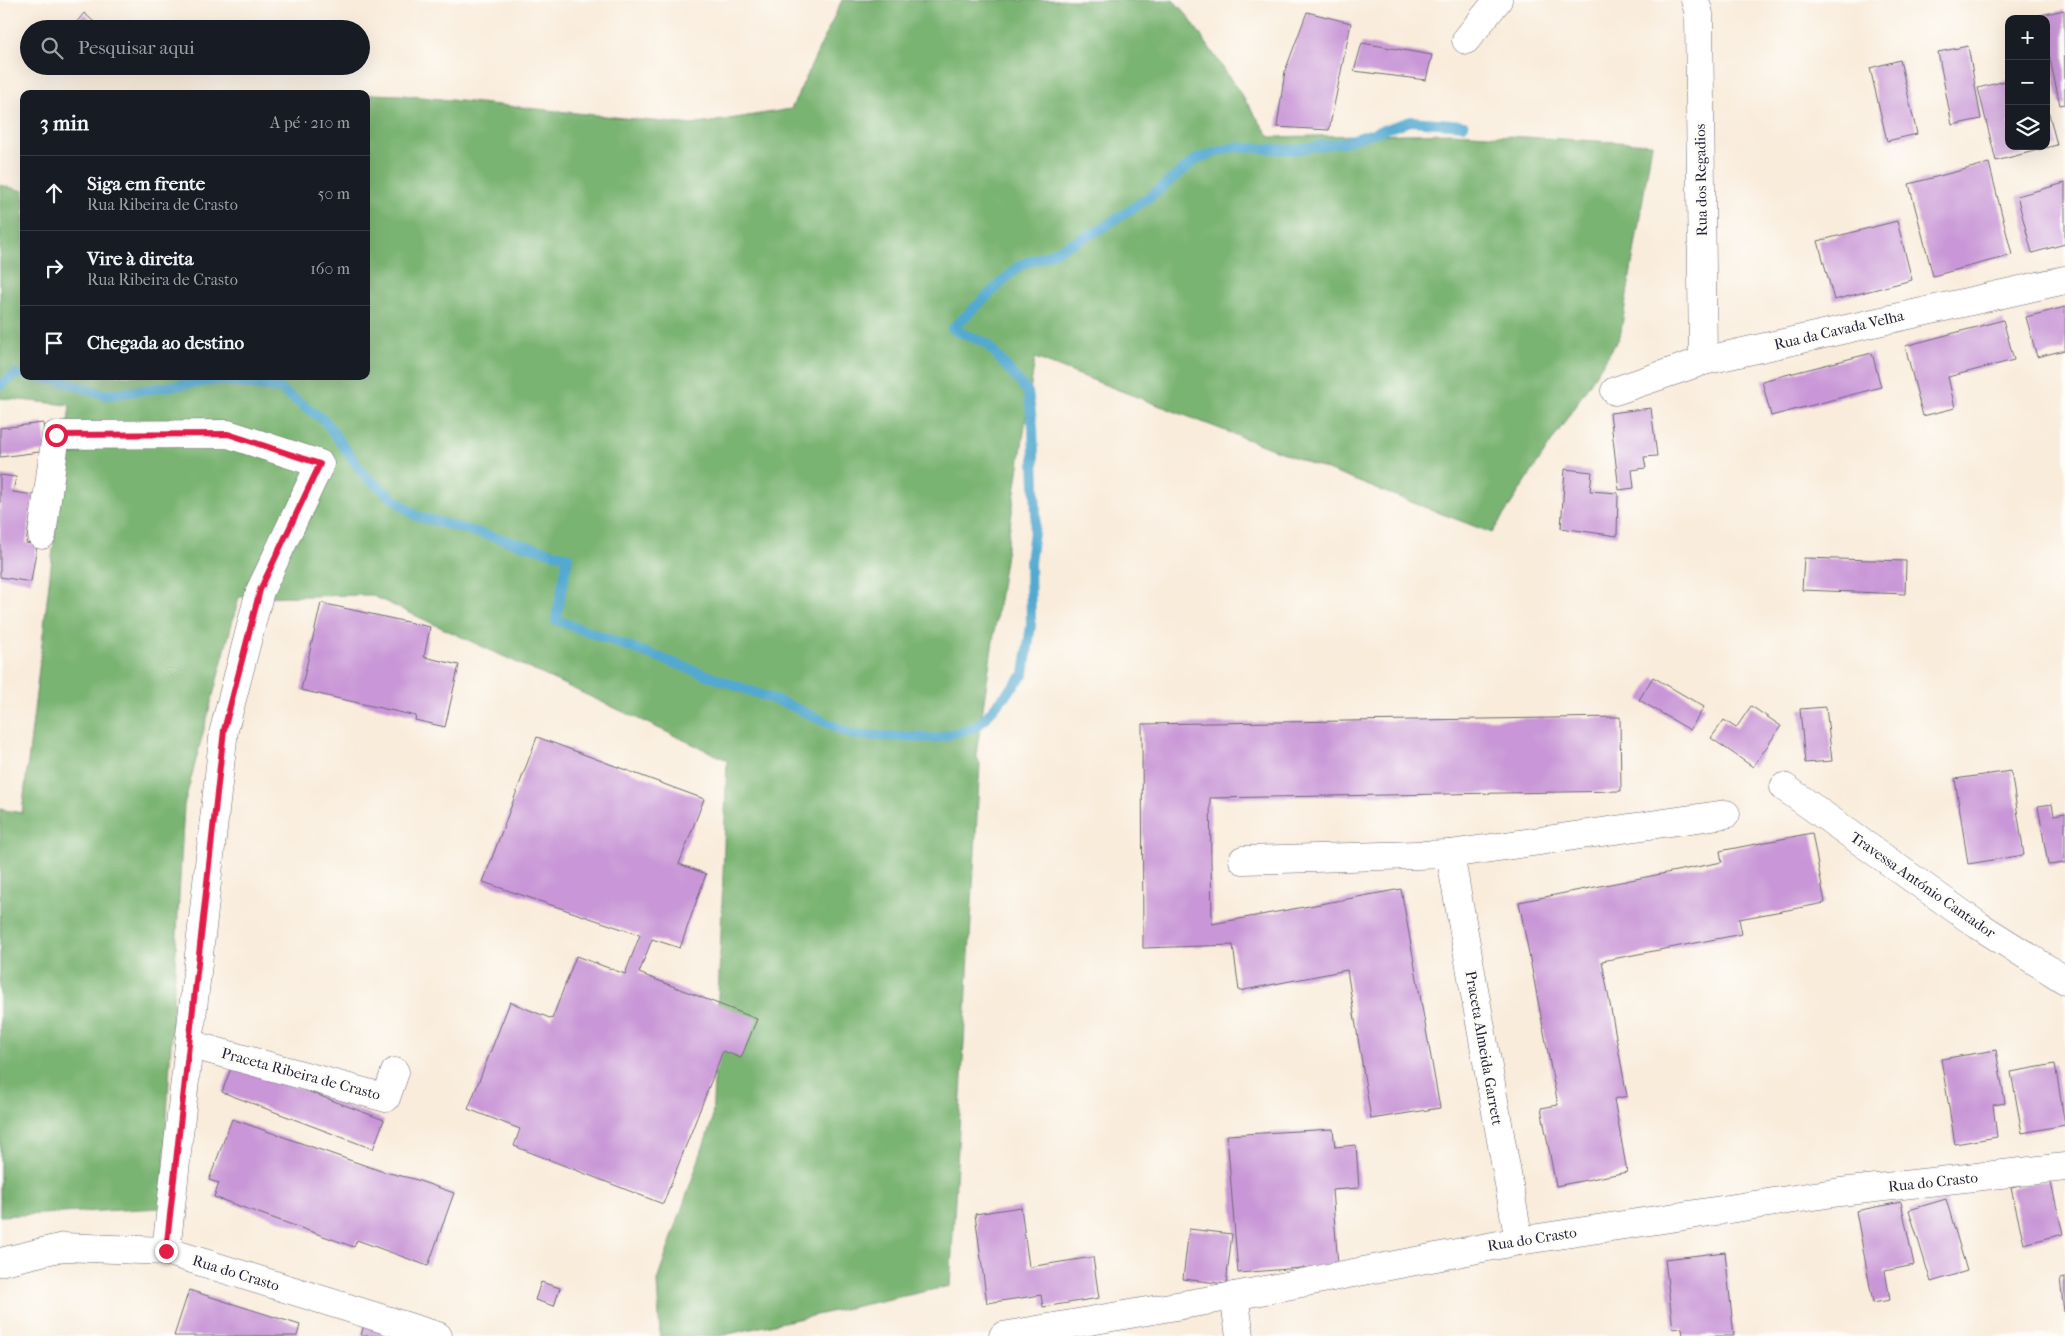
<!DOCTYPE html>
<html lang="pt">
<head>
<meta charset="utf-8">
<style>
	:root { --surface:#171b24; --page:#20242c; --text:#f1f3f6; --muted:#9ea1a6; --line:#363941 }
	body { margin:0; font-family:"IM FELL French Canon",serif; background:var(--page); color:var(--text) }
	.controls { position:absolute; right:15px; top:15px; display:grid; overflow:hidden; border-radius:10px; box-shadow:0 5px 20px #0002 }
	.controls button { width:45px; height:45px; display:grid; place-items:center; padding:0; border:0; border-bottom:1px solid var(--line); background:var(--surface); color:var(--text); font:25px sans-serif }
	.stop { position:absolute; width:15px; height:15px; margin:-11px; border:4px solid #e11d48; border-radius:50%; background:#fff }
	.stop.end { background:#e11d48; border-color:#fff; box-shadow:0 1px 5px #0008 }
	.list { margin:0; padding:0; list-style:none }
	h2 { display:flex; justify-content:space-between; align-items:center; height:65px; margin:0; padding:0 20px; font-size:21px }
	h2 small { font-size:16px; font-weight:400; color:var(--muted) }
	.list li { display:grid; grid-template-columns:32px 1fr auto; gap:15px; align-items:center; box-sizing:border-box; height:75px; padding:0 20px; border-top:1px solid var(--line) }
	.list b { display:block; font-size:19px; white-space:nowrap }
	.list p { margin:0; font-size:16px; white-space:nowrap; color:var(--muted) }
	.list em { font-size:16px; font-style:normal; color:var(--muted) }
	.icon { flex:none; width:28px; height:28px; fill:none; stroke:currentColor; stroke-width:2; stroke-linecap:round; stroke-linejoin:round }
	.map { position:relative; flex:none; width:2065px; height:1336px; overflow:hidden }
	.search { position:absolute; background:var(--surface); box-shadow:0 5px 20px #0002; left:20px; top:20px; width:350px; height:55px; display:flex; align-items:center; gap:12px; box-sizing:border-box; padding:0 18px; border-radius:28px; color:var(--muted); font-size:19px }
	.panel { position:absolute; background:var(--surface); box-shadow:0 5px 20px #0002; left:20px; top:90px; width:350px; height:290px; border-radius:10px }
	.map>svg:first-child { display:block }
	.forest { fill:#7ab472; stroke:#4e6b56 }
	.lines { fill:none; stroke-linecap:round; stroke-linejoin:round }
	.stream { stroke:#53a9d0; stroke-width:10 }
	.building { fill:#c997d7 }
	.minor-casing { stroke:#6d6973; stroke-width:29 }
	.minor { stroke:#fff; stroke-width:28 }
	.route { stroke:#e11d48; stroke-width:6 }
	.labels { text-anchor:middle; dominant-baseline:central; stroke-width:5; stroke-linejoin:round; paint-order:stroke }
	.street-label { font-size:15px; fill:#22223b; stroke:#fdfcf7 }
</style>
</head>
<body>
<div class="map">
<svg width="2065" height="1336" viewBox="0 0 2065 1336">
	<rect width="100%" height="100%" fill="#fdfcf7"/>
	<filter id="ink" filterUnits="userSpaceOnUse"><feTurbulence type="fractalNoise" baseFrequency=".02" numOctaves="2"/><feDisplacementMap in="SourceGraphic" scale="10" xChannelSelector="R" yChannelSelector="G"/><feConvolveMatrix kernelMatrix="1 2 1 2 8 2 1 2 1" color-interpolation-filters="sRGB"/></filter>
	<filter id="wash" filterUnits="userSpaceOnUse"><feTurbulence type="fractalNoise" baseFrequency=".0096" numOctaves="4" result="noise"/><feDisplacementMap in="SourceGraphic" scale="20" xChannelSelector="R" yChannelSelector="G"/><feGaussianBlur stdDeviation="1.12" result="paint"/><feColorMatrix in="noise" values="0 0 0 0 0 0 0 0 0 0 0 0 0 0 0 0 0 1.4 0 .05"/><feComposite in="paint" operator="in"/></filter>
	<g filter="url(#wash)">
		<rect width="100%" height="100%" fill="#f9ecdb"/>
		<path class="forest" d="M842 0H1173L1187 15 1270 137 1452 133 1652 144 1620 337 1492 533 1035 358 976 755 980 764 950 1286 719 1336H660L657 1281 712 1121 721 933 727 760 371 595 239 597 184 805 162 1208 0 1216V809L22 813 70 405 0 398V185L24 191V376H366V108L373 100 370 94 402 95 692 125 791 109Z"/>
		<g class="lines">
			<g class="stream">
				<path d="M32 376 57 380 106 395 218 380 280 389 325 421 365 476 416 516 568 557 556 620 789 705 853 735 937 738 978 726 1024 674 1031 625 1030 562 1036 516 1033 427 1028 392 986 343 952 329 1020 265 1048 255 1101 229 1151 196 1198 158 1234 147 1292 150 1345 142 1411 121 1464 125"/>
				<path d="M0 386 15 374 24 375"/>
			</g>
		</g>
		<g id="blocks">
			<g class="building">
				<path d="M2064 10 2065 104 2060 105 2046 41V19H2041V15Z"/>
				<path d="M1307 12 1351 23 1329 130 1277 127 1285 71Z"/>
				<path d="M84 13 102 29H71Z"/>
				<path d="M1362 43 1432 55 1426 80 1354 71Z"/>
				<path d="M1968 46 1981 119 1952 125 1938 52Z"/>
				<path d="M1900 60 1917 134 1887 141 1870 68Z"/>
				<path d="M2009 80V146H2046L2047 106 2057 145 1996 161 1978 88Z"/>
				<path d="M1989 163 2012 255 1933 276 1909 184Z"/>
				<path d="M2065 183V244L2032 253 2017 196Z"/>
				<path d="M1897 221 1912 280 1834 300 1818 241Z"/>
				<path d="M2065 307V350L2037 357 2026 317Z"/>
				<path d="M2003 320 2014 360 1948 377 1955 408 1923 416 1905 346Z"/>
				<path d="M1872 353 1881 387 1771 416 1762 381Z"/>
				<path d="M1651 408 1657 456 1644 457 1646 468 1632 470 1634 488 1619 490 1610 413Z"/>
				<path d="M43 423 47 451 0 457V428Z"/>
				<path d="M1565 469 1592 472 1590 491 1618 493 1617 536 1561 528Z"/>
				<path d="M0 475 16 477 13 492 34 495 26 543 37 545 31 582 0 577Z"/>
				<path d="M1804 558 1906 561 1905 594 1802 590Z"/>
				<path d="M321 603 430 627 424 657 459 665 445 727 415 720 416 716 301 690Z"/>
				<path d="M1653 677 1704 707 1690 730 1639 700Z"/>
				<path d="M1751 706 1781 726 1753 767 1711 738 1724 720 1736 728Z"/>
				<path d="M1826 707 1832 761 1805 763 1800 709Z"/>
				<path d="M1620 717 1621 791 1210 798 1212 924 1401 889 1440 1108 1371 1119 1347 970 1239 991 1233 945 1143 948 1142 724Z"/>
				<path d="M537 737 704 799 679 864 706 874 680 948 652 939 639 973 757 1019 741 1058 723 1051 663 1204 514 1146 520 1129 468 1109 510 1002 552 1019 576 956 625 974 640 935 483 882Z"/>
				<path d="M2011 771 2024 855 1968 864 1955 779Z"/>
				<path d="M2052 804 2054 815 2065 813V863L2048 865 2038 806Z"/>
				<path d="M1812 833 1825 903 1739 919 1742 934 1602 961 1627 1096 1614 1099 1627 1172 1556 1186 1541 1108 1558 1105 1519 902 1722 862 1720 851Z"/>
				<path d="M1996 1050 2005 1103 1993 1105 1997 1137 1955 1144 1941 1059Z"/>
				<path d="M233 1063 384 1120 373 1149 222 1092Z"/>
				<path d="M2055 1064 2065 1125 2022 1133 2011 1072Z"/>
				<path d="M232 1119 381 1171 414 1179 454 1193 428 1266 357 1240 354 1247 214 1197 219 1183 209 1180Z"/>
				<path d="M1333 1129 1335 1147 1356 1145 1359 1188 1332 1190 1338 1265 1238 1273 1227 1135Z"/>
				<path d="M2050 1179 2063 1234 2024 1244 2011 1188Z"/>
				<path d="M1946 1199 1967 1271 1931 1282 1909 1210Z"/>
				<path d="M1901 1202 1914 1265 1885 1271 1890 1300 1873 1303 1856 1211Z"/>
				<path d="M1021 1207 1029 1267 1093 1257 1099 1298 1043 1307 1041 1295 987 1303 975 1214Z"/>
				<path d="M1189 1229 1232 1234 1226 1284 1183 1279Z"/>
				<path d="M1725 1252 1734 1336H1683L1682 1328 1673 1329 1665 1259Z"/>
				<path d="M2065 1278V1311L2064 1312 2060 1279Z"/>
				<path d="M541 1282 560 1288 554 1306 535 1300Z"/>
				<path d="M189 1290 300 1325 297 1336H174Z"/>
				<path d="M364 1324 397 1336H361Z"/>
			</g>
		</g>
	</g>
	<g filter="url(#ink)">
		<use href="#blocks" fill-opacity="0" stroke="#6d6973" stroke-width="1"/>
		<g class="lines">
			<g class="minor-casing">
				<g id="minor">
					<path d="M1695 0 1699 14 1703 361"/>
					<path d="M1466 40 1498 0"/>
					<path d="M1615 391 1703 361 2065 280"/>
					<path d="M42 535 56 435 228 434 320 464 260 591 224 730 166 1251"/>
					<path d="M1784 787 1978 925 2065 980"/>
					<path d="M1450 854 1519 1241"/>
					<path d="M1243 860 1450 854 1726 814"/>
					<path d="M189 1044 386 1098 395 1072"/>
					<path d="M0 1262 63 1247 166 1251 438 1336"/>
					<path d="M1234 1296 1240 1336"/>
					<path d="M1003 1336 1234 1296 1519 1241 1840 1192 2065 1167"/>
				</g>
			</g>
			<use href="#minor" class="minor"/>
		</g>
	</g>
	<g class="lines" filter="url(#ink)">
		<path class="route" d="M56 435 228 434 320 464 260 590 224 730 166 1251"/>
	</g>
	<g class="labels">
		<g class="street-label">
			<text transform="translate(1701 180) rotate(-91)">Rua dos Regadios</text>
			<text transform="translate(1839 330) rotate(-13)">Rua da Cavada Velha</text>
			<text transform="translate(1923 885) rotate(35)">Travessa António Cantador</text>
			<text transform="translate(1484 1048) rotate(80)">Praceta Almeida Garrett</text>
			<text transform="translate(301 1074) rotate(15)">Praceta Ribeira de Crasto</text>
			<text transform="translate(1933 1182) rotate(-6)">Rua do Crasto</text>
			<text transform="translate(1532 1239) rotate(-9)">Rua do Crasto</text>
			<text transform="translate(236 1273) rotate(17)">Rua do Crasto</text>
		</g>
	</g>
</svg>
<div class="controls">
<button>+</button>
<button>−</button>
<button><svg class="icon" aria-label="layers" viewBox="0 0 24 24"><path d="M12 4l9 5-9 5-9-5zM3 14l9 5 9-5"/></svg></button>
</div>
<div class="stop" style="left:56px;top:435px"></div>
<div class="stop end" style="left:166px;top:1251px"></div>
<div class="search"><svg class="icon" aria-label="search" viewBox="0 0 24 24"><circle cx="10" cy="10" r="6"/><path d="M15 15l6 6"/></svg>Pesquisar aqui</div>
<section class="panel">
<h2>3 min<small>A pé · 210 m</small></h2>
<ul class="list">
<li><svg class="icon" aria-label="ahead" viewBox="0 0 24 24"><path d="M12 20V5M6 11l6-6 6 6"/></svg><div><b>Siga em frente</b><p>Rua Ribeira de Crasto</p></div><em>50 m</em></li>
<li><svg class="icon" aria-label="right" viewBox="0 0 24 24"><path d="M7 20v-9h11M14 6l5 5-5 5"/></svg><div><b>Vire à direita</b><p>Rua Ribeira de Crasto</p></div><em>160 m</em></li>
<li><svg class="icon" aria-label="arrive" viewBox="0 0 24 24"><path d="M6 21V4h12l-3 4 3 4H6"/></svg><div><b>Chegada ao destino</b></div></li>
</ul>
</section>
</div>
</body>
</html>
